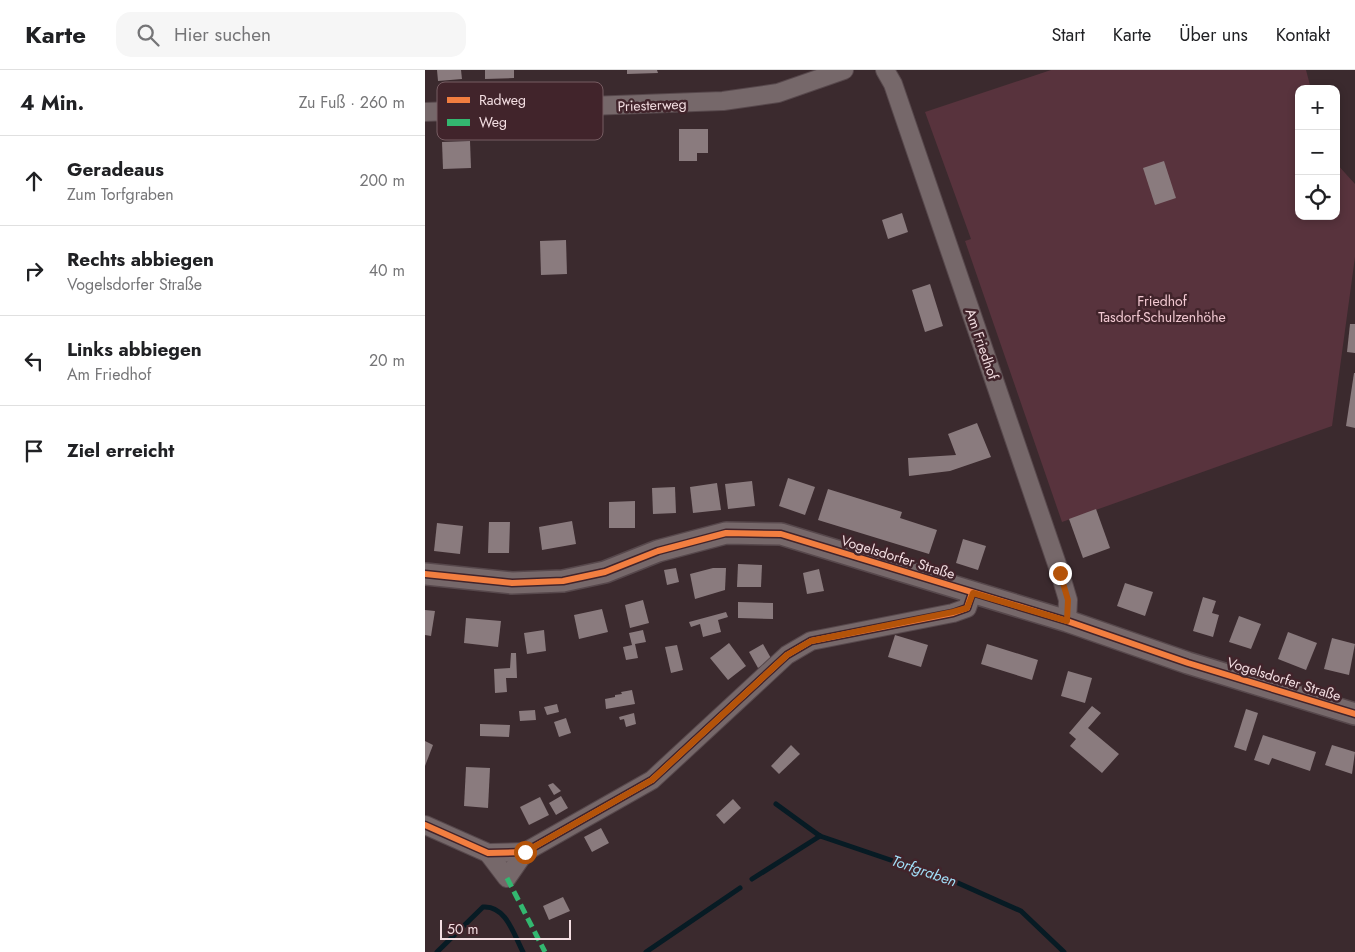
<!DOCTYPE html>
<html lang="de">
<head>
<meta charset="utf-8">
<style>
	:root { --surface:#fff; --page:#f6f6f6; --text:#202124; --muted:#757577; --line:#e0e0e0 }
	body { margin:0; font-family:Jost,sans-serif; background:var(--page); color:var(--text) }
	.controls { position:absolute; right:15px; top:15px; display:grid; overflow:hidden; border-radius:10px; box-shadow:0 2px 8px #0003 }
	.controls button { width:45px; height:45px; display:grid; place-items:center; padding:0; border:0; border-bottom:1px solid var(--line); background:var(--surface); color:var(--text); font:25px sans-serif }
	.scale { position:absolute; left:15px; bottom:12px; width:131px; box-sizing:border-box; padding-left:5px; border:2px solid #f3dee2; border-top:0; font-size:14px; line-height:18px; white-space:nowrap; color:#f3dee2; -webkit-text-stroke:4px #41242b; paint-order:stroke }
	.stop { position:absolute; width:15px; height:15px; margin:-11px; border:4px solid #b45309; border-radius:50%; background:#fff }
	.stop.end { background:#b45309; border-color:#fff; box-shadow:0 1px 5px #0008 }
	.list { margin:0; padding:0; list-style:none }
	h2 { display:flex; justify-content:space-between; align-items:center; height:65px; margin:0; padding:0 20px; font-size:21px }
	h2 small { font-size:16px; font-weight:400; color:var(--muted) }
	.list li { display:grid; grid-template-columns:32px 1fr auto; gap:15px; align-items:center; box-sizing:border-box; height:90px; padding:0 20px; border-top:1px solid var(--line) }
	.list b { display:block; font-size:19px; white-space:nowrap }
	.list p { margin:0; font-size:16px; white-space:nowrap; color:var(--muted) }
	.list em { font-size:16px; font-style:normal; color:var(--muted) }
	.icon { flex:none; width:28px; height:28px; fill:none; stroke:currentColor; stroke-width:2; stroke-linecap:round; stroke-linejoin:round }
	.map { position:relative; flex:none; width:930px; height:882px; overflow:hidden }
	header { display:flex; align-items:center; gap:30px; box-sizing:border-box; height:70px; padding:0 25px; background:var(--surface); border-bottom:1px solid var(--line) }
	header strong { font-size:24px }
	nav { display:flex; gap:28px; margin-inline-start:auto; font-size:18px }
	.search { width:350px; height:45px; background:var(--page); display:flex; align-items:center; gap:12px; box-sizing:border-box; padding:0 18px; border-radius:15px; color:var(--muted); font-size:19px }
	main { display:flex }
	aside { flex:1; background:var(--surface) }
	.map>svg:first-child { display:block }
	.green { fill:#58333d }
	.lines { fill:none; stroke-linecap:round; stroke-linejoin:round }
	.stream { stroke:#071b24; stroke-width:5 }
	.building { fill:#8a7b7e }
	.minor-casing { stroke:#57484c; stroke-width:20 }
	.tertiary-casing { stroke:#57484c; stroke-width:24 }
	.minor { stroke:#76686a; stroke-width:18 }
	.tertiary { stroke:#76686a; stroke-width:21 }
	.quiet { stroke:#33b770; stroke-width:5; stroke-dasharray:10 5; stroke-linecap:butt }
	.cycleway-casing { stroke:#41242b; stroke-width:9 }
	.cycleway { stroke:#f27e40; stroke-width:6 }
	.route { stroke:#b45309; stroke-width:6 }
	.labels { text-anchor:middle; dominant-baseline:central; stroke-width:5; stroke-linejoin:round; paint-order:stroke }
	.street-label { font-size:14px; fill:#f3dee2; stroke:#41242b }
	.park-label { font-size:14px; fill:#f2c9d2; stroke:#41242b }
	.water-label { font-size:15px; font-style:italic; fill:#a0ddf6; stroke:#41242b }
	.key { fill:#41242b; stroke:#765c62; stroke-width:1 }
	.key-label { font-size:14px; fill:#f3dee2 }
</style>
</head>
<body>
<header>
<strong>Karte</strong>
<div class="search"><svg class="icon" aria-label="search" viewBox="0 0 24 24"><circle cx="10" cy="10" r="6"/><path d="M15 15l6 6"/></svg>Hier suchen</div>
<nav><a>Start</a><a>Karte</a><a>Über uns</a><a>Kontakt</a></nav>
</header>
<main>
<aside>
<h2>4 Min.<small>Zu Fuß · 260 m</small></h2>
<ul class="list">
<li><svg class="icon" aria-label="ahead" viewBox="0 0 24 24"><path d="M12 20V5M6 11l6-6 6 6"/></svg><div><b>Geradeaus</b><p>Zum Torfgraben</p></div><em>200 m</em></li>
<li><svg class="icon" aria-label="right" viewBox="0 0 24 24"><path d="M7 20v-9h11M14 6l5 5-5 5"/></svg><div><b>Rechts abbiegen</b><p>Vogelsdorfer Straße</p></div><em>40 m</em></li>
<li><svg class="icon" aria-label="left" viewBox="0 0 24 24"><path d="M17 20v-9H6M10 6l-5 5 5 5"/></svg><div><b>Links abbiegen</b><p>Am Friedhof</p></div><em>20 m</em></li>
<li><svg class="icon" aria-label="arrive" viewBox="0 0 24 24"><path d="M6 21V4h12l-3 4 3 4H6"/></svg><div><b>Ziel erreicht</b></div></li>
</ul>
</aside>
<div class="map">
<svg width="930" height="882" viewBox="0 0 930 882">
	<rect width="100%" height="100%" fill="#3b2a2e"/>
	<path class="green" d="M626 0H881L886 19H874V146H911V93L930 114V187L907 356 637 452 540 171 546 169 500 42Z"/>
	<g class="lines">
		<g class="stream">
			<path d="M351 734 395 766 533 813 596 841 639 882"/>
			<path d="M327 809 395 766"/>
			<path d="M12 882 58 837C81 835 89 865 98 882"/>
			<path d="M221 882 315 818"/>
		</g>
	</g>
	<g class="building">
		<path d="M12 0H36L37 9 13 11Z"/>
		<path d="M60 0H89V8L60 9Z"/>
		<path d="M202 0H232L233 3 202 4Z"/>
		<path d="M254 59H283V83H272V91H254Z"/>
		<path d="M45 71 46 98 18 99 17 72Z"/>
		<path d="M739 91 751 128 730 135 718 98Z"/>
		<path d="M477 143 483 162 463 169 457 150Z"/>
		<path d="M141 170 142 204 116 205 115 171Z"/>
		<path d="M505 214 518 256 500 262 487 220Z"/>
		<path d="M925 254H930V283L922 282Z"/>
		<path d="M929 303H930V358L921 356Z"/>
		<path d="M552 353 566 387 525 401 484 406 483 388 531 385 523 364Z"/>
		<path d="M363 408 390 417 380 445 354 436Z"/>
		<path d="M327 411 330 436 303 439 300 414Z"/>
		<path d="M292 413 296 440 268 443 265 417Z"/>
		<path d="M250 417 251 443 228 444 227 418Z"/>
		<path d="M403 419 477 442 475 448 512 460 504 484 393 450Z"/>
		<path d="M210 431V458H184V432Z"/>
		<path d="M671 439 685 478 658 488 644 449Z"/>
		<path d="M147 451 151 474 117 480 114 457Z"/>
		<path d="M64 452H85L84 483H63Z"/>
		<path d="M12 453 38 456 35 484 9 481Z"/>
		<path d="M538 469 561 476 553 500 531 493Z"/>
		<path d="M313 494 337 495 336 517H312Z"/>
		<path d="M251 498 254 512 242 515 239 500Z"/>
		<path d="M288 498H301L300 520 270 529 265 504Z"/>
		<path d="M394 499 399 521 382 524 378 503Z"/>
		<path d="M700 513 728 522 720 546 692 536Z"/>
		<path d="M778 527 791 531 787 543 794 545 788 567 768 561Z"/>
		<path d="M218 530 224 553 205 558 200 535Z"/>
		<path d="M313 532 348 533V549L313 548Z"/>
		<path d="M177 539 183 562 154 569 149 545Z"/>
		<path d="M0 540 10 541 6 566 0 565Z"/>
		<path d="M301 542 303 547 293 550 296 562 278 567 275 554 266 557 264 552Z"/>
		<path d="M814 546 836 554 826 579 804 572Z"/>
		<path d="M41 548 76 551 73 577 39 573Z"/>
		<path d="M119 560 121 581 102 584 99 563Z"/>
		<path d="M218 560 221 572 210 574 213 588 201 590 198 577 207 575 204 563Z"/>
		<path d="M863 562 892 573 881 600 853 589Z"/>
		<path d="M470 565 503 575 496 597 463 587Z"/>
		<path d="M907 568 930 574 924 605 899 599Z"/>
		<path d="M304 573 321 596 303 610 285 588Z"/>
		<path d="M338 574 347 590 333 598 324 582Z"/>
		<path d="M562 574 613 590 607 610 556 594Z"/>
		<path d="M252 575 258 600 246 603 240 577Z"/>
		<path d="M86 583H91L92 608H81L82 622 70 623 69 599 85 598Z"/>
		<path d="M643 601 667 608 660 633 636 626Z"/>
		<path d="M207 620 210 634 181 639 180 629 190 627V625L197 624 196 622Z"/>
		<path d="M132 634 134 642 122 645 119 637Z"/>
		<path d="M667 636 676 643 663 658 694 684 677 703 645 676 651 669 644 663Z"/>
		<path d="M821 639 833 643 821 681 809 677Z"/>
		<path d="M110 640 111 650 95 651 94 641Z"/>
		<path d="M209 643 211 654 201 657 199 649 195 650 194 647Z"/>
		<path d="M141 648 146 663 134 667 129 652Z"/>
		<path d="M55 654 85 655 84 667 55 666Z"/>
		<path d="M838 665 891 682 885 701 847 688 844 695 829 690Z"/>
		<path d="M0 671 8 675 0 696Z"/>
		<path d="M366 675 375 684 354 704 346 696Z"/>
		<path d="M907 675 930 682 927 704 900 695Z"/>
		<path d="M41 697 65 698 63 738 39 736Z"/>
		<path d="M128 713 136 721 129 725 123 715Z"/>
		<path d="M136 726 143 738 131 745 124 733Z"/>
		<path d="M115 727 124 745 104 755 95 737Z"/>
		<path d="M308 729 316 738 299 754 291 745Z"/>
		<path d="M176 758 184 773 167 782 159 767Z"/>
		<path d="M138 827 145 841 124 850 118 836Z"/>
	</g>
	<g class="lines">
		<g class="minor-casing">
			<g id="minor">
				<path d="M460 0 468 14 635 503 643 530 642 551"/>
				<path d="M0 42 298 31 353 23 419 0"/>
				<path d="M0 755 63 783 100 782 227 710 362 585 386 571 528 543 542 538 547 523"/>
				<path d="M63 783 82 808 100 782"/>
			</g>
		</g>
		<g class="tertiary-casing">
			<path id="tertiary" d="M0 504 87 513 138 511 180 502 233 481 301 463 356 464 642 551 763 593 930 644"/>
		</g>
		<use href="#minor" class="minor"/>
		<use href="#tertiary" class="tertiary"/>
		<path class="quiet" d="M82 808 120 882"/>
		<g class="cycleway-casing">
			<g id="cycleway">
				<path d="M0 504 87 513 138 511 180 502 233 481 301 463 356 464 642 551 763 593 930 644"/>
				<path d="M0 755 63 783 100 782 227 710 362 585 386 571 528 543 542 538 547 523"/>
			</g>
		</g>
		<use href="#cycleway" class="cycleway"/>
	</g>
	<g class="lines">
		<path class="route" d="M100 782 227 710 362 585 386 571 528 542 542 538 548 523 642 551 643 530 635 503"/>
	</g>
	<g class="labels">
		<g class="street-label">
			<text transform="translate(227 35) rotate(-2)">Priesterweg</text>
			<text transform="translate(557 274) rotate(71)">Am Friedhof</text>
			<text transform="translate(473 487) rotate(17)">Vogelsdorfer Straße</text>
			<text transform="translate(859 609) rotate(17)">Vogelsdorfer Straße</text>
		</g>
		<g class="park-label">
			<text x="737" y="231">Friedhof<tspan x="737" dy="16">Tasdorf-Schulzenhöhe</tspan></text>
		</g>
		<g class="water-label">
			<text transform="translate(499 801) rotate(19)">Torfgraben</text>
		</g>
	</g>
	<rect x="12" y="12" width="166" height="58" rx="8" class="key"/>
	<rect x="22" y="27" width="23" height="6" fill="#f27e40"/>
	<rect x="22" y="49" width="23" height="7" fill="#33b770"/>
	<g class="key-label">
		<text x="54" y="35">Radweg</text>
		<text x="54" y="57">Weg</text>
	</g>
</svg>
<div class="controls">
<button>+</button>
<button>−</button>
<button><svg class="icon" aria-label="locate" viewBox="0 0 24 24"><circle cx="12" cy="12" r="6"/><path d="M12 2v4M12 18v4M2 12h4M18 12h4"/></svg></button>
</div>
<div class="scale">50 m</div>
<div class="stop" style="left:100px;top:782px"></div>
<div class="stop end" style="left:635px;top:503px"></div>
</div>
</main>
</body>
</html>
